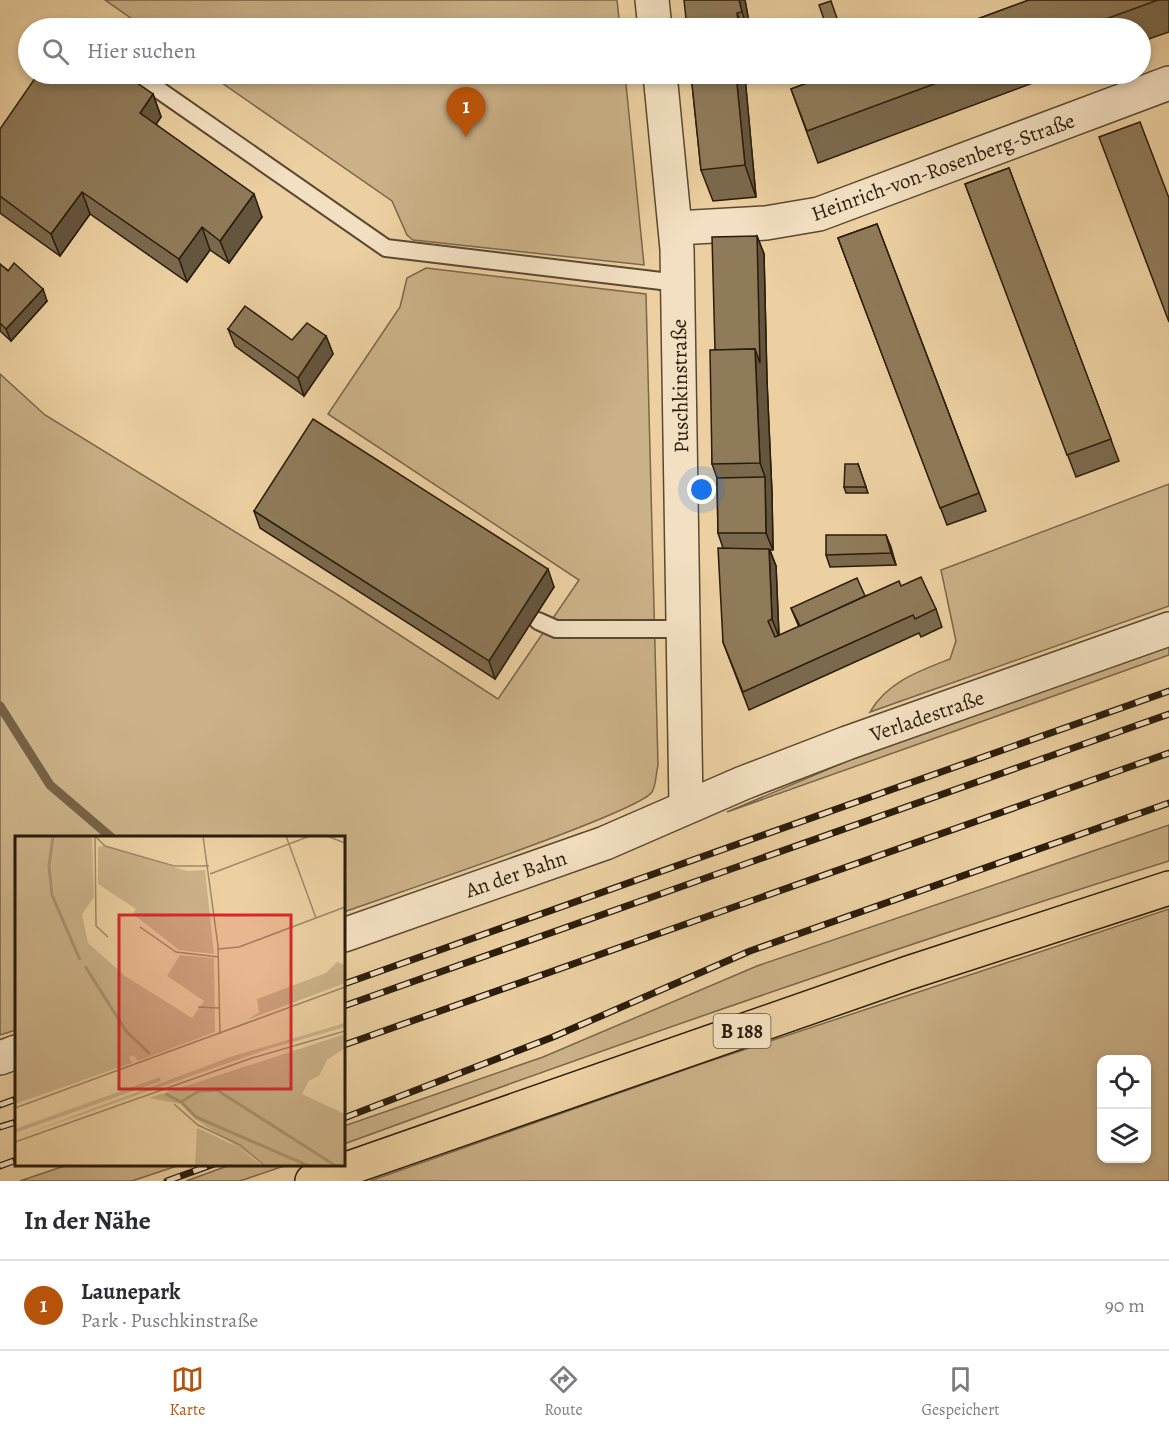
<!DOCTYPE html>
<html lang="de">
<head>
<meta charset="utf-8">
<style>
	:root { --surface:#fff; --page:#f7f7f7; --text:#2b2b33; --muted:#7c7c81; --line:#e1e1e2; --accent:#b45309 }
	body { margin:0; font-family:Alegreya,serif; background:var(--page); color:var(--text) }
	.controls { position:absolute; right:18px; bottom:18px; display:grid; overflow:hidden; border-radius:12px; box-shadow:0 3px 9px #0003 }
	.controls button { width:54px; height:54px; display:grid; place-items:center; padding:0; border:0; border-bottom:2px solid var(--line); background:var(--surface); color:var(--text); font:30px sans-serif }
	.you { position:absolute; left:702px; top:490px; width:21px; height:21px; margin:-15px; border:4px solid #fff; border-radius:50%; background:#1a73e8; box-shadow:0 0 0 9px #1a73e833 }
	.badge { display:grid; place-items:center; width:39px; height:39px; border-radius:50%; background:var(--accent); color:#fff; font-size:20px; font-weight:700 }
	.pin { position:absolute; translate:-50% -50px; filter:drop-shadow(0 2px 3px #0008) }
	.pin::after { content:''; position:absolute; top:32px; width:21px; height:18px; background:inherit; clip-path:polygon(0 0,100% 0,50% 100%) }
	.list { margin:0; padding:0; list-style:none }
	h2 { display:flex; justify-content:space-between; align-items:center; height:78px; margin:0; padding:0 24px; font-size:26px }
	h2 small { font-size:20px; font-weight:400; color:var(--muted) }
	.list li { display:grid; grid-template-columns:39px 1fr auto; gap:18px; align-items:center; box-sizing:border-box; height:90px; padding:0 24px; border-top:2px solid var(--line) }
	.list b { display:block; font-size:22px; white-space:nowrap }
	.list p { margin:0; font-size:20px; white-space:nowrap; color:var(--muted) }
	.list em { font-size:20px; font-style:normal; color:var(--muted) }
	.icon { flex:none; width:33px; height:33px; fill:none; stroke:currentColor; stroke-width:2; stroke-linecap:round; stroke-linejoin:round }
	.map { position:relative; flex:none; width:1169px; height:1181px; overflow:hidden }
	.search { position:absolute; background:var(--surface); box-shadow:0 3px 9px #0003; left:18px; right:18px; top:18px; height:66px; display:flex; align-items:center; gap:15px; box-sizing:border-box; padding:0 21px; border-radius:33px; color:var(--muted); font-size:22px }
	.sheet { height:168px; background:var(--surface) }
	nav { display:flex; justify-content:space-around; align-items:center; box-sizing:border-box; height:84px; border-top:2px solid var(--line); background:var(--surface); font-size:16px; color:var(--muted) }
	nav a { display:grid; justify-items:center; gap:3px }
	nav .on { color:var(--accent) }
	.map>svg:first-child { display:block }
	.green { fill:#cbb188; stroke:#7a664a; stroke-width:1.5; fill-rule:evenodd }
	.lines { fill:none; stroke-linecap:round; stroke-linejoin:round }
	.stream { stroke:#776346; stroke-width:9 }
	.lane-casing { stroke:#5a4930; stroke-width:20 }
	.street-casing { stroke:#5a4930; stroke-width:36 }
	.primary-casing { stroke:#2a1c0b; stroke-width:36 }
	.lane { stroke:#f3e0c2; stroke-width:16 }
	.street { stroke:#f3e0c2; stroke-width:33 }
	.primary { stroke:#ecd0a1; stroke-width:33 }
	.rail-casing { stroke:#2a1c0b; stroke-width:7 }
	.rail { stroke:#f3e0c2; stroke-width:4.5; stroke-dasharray:14; stroke-linecap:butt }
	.wall { fill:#7b694d; stroke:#2a1c0b; stroke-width:1.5 }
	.shaded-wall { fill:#64553e; stroke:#2a1c0b; stroke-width:1.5 }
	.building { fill:#8f7a59; stroke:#2a1c0b; stroke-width:1.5 }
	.labels { text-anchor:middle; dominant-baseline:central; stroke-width:4.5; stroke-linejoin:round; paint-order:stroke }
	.shield { fill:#f3e0c2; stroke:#665742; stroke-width:1.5 }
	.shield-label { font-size:20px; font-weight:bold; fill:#2a1c0b }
	.street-label { font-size:21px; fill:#2a1c0b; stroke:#f3e0c2 }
	.inset-river { fill:none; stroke:#aa936e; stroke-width:3 }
	.inset-road { fill:none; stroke:#9e8865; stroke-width:1.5 }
	.view { fill:#d62828; fill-opacity:0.15; stroke:#d62828; stroke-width:3 }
	.inset-edge { fill:none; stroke:#2a1c0b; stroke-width:3 }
</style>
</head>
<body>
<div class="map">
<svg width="1169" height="1181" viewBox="0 0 1169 1181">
	<rect width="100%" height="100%" fill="#ecd0a1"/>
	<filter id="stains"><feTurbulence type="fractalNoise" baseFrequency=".00333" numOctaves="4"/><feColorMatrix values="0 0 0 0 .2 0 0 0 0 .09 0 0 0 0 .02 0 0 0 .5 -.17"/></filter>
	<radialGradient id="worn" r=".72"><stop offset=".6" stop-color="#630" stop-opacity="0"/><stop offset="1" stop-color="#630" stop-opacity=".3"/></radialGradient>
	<g class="green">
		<path d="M105 0H617L620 28H145Z"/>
		<path d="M209 74H625L644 265 413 240 407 235 392 201Z"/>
		<path d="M426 268 646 294 658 765C656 773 656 786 652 792 638 813 385 897 344 912V838H16V1030L0 1035V374L45 415 338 595 498 699 579 580 328 414 400 307 407 278Z"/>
		<path d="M1169 484V606L870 712C887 682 919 671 950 659L956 641 941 570Z"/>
		<path d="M1169 646V655L727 812 850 760Z"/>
		<path d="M1169 825V861C892 948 617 1044 344 1144V1126L543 1057 757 966Z"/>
		<path d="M1169 909V1181H370L704 1063ZM1102 1060H1146V1158H1102Z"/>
		<path d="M70 1164H180V1165L132 1181H20Z"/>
		<path d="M233 1164H287V1165L240 1181H186Z"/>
	</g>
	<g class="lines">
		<path class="stream" d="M0 706 50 785 112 838"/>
		<g class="lane-casing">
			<g id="lane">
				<path d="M143 79 386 248 678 283"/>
				<path d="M538 621 556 629H683"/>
			</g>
		</g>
		<g class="street-casing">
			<g id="street">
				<path d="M652 0 655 28"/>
				<path d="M660 74 677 249 686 807"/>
				<path d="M676 228 766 223 819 214 1169 83"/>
				<path d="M344 935 605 843 743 783 847 743 1169 629"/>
				<path d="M0 1058 16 1052"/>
			</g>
		</g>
		<g class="primary-casing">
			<path id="primary" d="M312 1181 908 973 1169 888"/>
		</g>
		<use href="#lane" class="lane"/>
		<use href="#street" class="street"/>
		<use href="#primary" class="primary"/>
		<g class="rail-casing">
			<g id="rail">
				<path d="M344 984 1169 691"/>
				<path d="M344 1006 1169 714"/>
				<path d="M344 1045 1169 753"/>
				<path d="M0 1105 16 1099"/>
				<path d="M344 1118 553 1037 750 951 1169 803"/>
				<path d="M0 1127 16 1122"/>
				<path d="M0 1166 16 1160"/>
				<path d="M167 1181 214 1164"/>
			</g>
		</g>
		<use href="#rail" class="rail"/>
	</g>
	<g class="wall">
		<path d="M745 0 750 28H687Z"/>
		<path d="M1029 0H1169V32L1140 42V28H953Z"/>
		<path d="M691 74H752V76L745 77 756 197 713 201 701 170Z"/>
		<path d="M832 74H1057L818 163 791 89Z"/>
		<path d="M153 94 161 117 156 124 262 217 229 263 210 250 187 282 90 214 60 256 0 213V129Z"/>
		<path d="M1009 168 1119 461 1076 477 965 184Z"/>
		<path d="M877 224 986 511 947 525 838 238Z"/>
		<path d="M757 236 764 254 767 381 772 494 773 550H770L776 566 779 636 799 627 791 608 865 596 901 586 936 609 942 627 921 637 919 633 749 710 723 642V548L718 533 717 478 712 464 715 350Z"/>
		<path d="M0 264 47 301 11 341 0 331Z"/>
		<path d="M228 329 292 340 326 336 333 354 304 396 235 346Z"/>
		<path d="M858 464 868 493H846L844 487Z"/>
		<path d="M254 511 554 587 495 679 260 528Z"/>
		<path d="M886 535 896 565 830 567 826 555Z"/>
	</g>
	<g class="shaded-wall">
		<path d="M739 0H745L750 28H747L742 12Z"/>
		<path d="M737 13 743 28H739Z"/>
		<path d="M736 74H743L745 77 756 197 745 165Z"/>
		<path d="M153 94 161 117 148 136 140 113Z"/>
		<path d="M82 192 90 214 60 256 51 234Z"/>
		<path d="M254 194 262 217 229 263 220 241Z"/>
		<path d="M202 227 210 250 187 282 179 259Z"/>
		<path d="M757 236 764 254 767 381 772 494 773 550 766 533 765 477 760 463 755 349Z"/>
		<path d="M43 289 47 301 11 341 6 329Z"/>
		<path d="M326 336 333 354 304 396 298 378Z"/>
		<path d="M886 535 891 547 896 565 891 553Z"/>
		<path d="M769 549 776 566 779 637 772 619Z"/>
		<path d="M548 569 554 587 495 679 489 661Z"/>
	</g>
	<g class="building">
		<path d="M684 0H739L742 12 737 13 739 28H687Z"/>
		<path d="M1029 0H1158L1081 28H953Z"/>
		<path d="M831 1 840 27 833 28H827L819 5Z"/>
		<path d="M38 74H124L153 94 140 113 254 194 220 241 202 227 179 259 82 192 51 234 0 196V129Z"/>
		<path d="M691 74H736L745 165 701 170Z"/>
		<path d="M832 74H961L807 131 791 89Z"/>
		<path d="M1140 122 1169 198V322L1099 137Z"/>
		<path d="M1009 168 1111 439 1067 455 965 184Z"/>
		<path d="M877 224 979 493 940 508 838 238Z"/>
		<path d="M757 236 760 363 755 349 715 350 712 237Z"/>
		<path d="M14 263 43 289 6 329 0 323V264L8 271Z"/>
		<path d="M245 306 292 340 307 323 326 336 298 378 228 329Z"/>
		<path d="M755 349 760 463 712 464 710 350Z"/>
		<path d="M313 419 548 569 489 661 254 511Z"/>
		<path d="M845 464H858L866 487H844Z"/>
		<path d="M765 477 766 533H718L717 478Z"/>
		<path d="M826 535H886L891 553 826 555Z"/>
		<path d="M718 548 769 549 772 619 768 621 775 637 899 581 901 586 921 577 936 609 915 619 913 615 743 692 723 642Z"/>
		<path d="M857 578 865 596 800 626 791 608Z"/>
	</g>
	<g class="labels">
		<rect class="shield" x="713.5" y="1014" width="57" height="34" rx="4.5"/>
		<g class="shield-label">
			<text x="742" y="1031">B 188</text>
		</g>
		<g class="street-label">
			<text transform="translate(943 167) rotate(-20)">Heinrich-von-Rosenberg-Straße</text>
			<text transform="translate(680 386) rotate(-91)">Puschkinstraße</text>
			<text transform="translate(927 716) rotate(-19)">Verladestraße</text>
			<text transform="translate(516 874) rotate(-19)">An der Bahn</text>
		</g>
	</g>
	<g transform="translate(15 836)">
		<rect width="330" height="330" fill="#ecd0a1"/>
		<path d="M0 0H77L79 61 67 78 73 107 110 140 177 182 189 165 152 140 165 119 199 122 200 196 123 225 118 219 114 221 117 227 0 268ZM89 10 172 35 190 34 199 118 164 114 118 78 121 73 83 48V11ZM322 126 330 129V147L232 184 244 176 242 163 311 137ZM330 187V191L253 213 0 302 215 221ZM330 198V212L312 224 304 240 294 245 287 258 330 278V330H252L180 283 167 268 134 262ZM145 241 146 245 0 297V293ZM182 292 223 311 248 330H180Z" fill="#cbb188"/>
		<path class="inset-river" d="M38 0 34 30 37 59 65 124M70 130 111 195 135 218M151 258 166 266 184 255 202 254 321 330M167 267 181 281 294 330"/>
		<path class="inset-road" d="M80 0 90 10 159 30H194M80 0 81 90 93 101M188 0 203 110 205 198M271 0 301 82M312 0 330 7M195 38 295 0M125 91 161 116 204 121M203 113 224 111 330 71M183 171 204 172M159 268 183 289 225 309 250 330M0 272 330 151M0 306 237 222 330 195"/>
		<path class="view" d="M104 79H276V253H104Z"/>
		<rect width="330" height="330" class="inset-edge"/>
	</g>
	<rect width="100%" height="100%" filter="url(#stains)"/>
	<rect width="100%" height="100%" fill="url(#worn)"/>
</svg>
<div class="controls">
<button><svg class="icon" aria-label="locate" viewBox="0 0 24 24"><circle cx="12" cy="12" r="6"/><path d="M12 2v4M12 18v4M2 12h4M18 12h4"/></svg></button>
<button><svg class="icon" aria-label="layers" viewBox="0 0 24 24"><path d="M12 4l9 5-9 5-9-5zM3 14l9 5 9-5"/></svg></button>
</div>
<div class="you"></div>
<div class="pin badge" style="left:466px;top:137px">1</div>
<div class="search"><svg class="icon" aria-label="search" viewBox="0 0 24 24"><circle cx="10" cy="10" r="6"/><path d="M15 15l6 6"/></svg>Hier suchen</div>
</div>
<section class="sheet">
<h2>In der Nähe<small></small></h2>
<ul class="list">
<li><span class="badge">1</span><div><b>Launepark</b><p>Park · Puschkinstraße</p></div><em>90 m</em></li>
</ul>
</section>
<nav>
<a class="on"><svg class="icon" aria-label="map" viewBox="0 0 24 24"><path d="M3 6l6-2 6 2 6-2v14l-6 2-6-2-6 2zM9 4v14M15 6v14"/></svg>Karte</a>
<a><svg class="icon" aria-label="directions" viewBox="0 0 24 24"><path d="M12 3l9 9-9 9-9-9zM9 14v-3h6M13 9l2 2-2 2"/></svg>Route</a>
<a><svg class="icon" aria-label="saved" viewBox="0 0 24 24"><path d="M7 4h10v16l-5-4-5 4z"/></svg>Gespeichert</a>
</nav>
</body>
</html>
